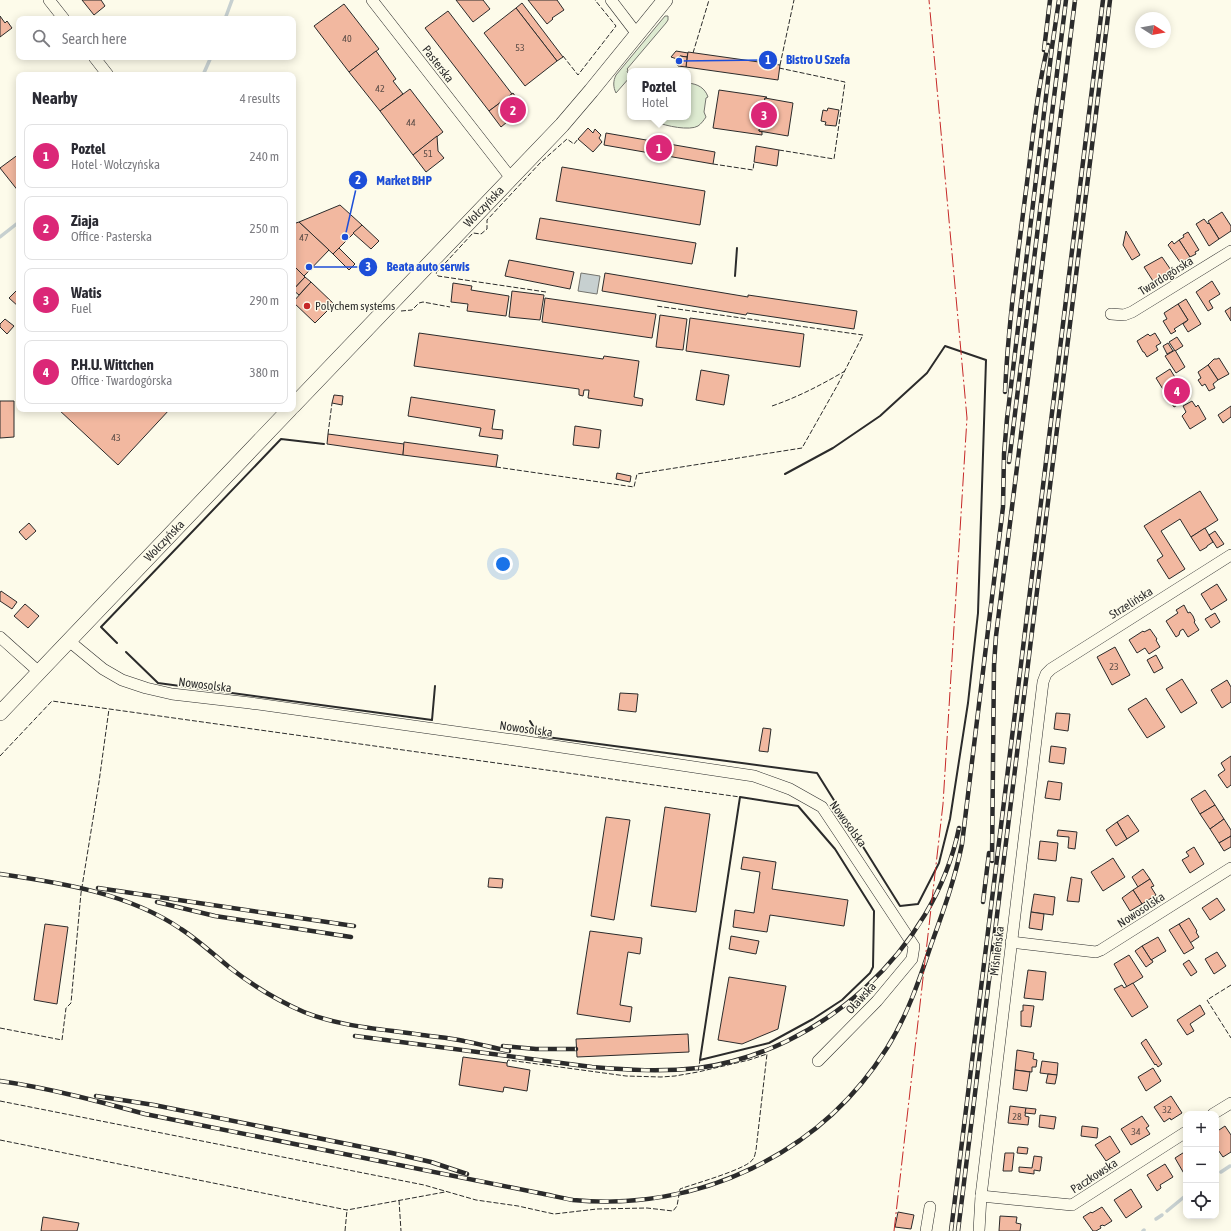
<!DOCTYPE html>
<html lang="en">
<head>
<meta charset="utf-8">
<style>
	:root { --surface:#fff; --page:#f2f2f3; --text:#2b2b33; --muted:#7c7c81; --line:#e1e1e2; --accent:#db2777 }
	body { margin:0; font-family:"Asap Condensed",sans-serif; background:var(--page); color:var(--text) }
	.controls { position:absolute; right:12px; bottom:12px; display:grid; overflow:hidden; border-radius:8px; box-shadow:0 2px 10px #0003 }
	.controls button { width:36px; height:36px; display:grid; place-items:center; padding:0; border:0; border-bottom:1px solid var(--line); background:var(--surface); color:var(--text); font:20px sans-serif }
	.compass { position:absolute; left:1135px; top:12px; width:36px; height:36px; border-radius:50%; background:var(--surface); box-shadow:0 2px 10px #0003; rotate:101deg }
	.you { position:absolute; left:503px; top:564px; width:14px; height:14px; margin:-10px; border:3px solid #fff; border-radius:50%; background:#1a73e8; box-shadow:0 0 0 6px #1a73e833 }
	.badge { display:grid; place-items:center; width:26px; height:26px; border-radius:50%; background:var(--accent); color:#fff; font-size:13px; font-weight:700 }
	.pin { position:absolute; translate:-50% -50%; border:2px solid #fff; box-shadow:0 1px 4px #0006 }
	.popup { position:absolute; left:627px; top:68px; width:64px; height:52px; box-sizing:border-box; display:grid; place-content:center; border-radius:8px; background:var(--surface); filter:drop-shadow(0 1px 3px #0005); font-size:13px; white-space:nowrap; color:var(--muted) }
	.popup b { font-size:15px; color:var(--text) }
	.popup::after { content:''; position:absolute; left:50%; top:100%; margin-left:-8px; border:8px solid transparent; border-top-color:var(--surface) }
	.list { margin:0; padding:0; list-style:none }
	h2 { display:flex; justify-content:space-between; align-items:center; height:52px; margin:0; padding:0 16px; font-size:17px }
	h2 small { font-size:13px; font-weight:400; color:var(--muted) }
	.list li { display:grid; grid-template-columns:26px 1fr auto; gap:12px; align-items:center; box-sizing:border-box; height:64px; margin:0 8px 8px; padding:0 8px; border:1px solid var(--line); border-radius:8px }
	.list b { display:block; font-size:15px; white-space:nowrap }
	.list p { margin:0; font-size:13px; white-space:nowrap; color:var(--muted) }
	.list em { font-size:13px; font-style:normal; color:var(--muted) }
	.icon { flex:none; width:22px; height:22px; fill:none; stroke:currentColor; stroke-width:2; stroke-linecap:round; stroke-linejoin:round }
	.map { position:relative; flex:none; width:1231px; height:1231px; overflow:hidden }
	.search { position:absolute; background:var(--surface); box-shadow:0 2px 10px #0003; left:16px; top:16px; width:280px; height:44px; display:flex; align-items:center; gap:10px; box-sizing:border-box; padding:0 14px; border-radius:8px; color:var(--muted); font-size:15px }
	.panel { position:absolute; background:var(--surface); box-shadow:0 2px 10px #0003; left:16px; top:72px; width:280px; height:340px; border-radius:8px }
	.map>svg:first-child { display:block }
	.green { fill:#deebd1; stroke:#74746e }
	.water { fill:#c7d0d0; stroke:#74746e }
	.lines { fill:none; stroke-linecap:round; stroke-linejoin:round }
	.stream { stroke:#c7d0d0; stroke-width:3.5 }
	.building { fill:#f2b8a0; stroke:#2b2b2b }
	.street-casing { stroke:#2b2b2b; stroke-width:12 }
	.secondary-casing { stroke:#2b2b2b; stroke-width:16 }
	.street { stroke:#fdfbea; stroke-width:11 }
	.secondary { stroke:#fdfbea; stroke-width:15 }
	.rail-casing { stroke:#2b2b2b; stroke-width:4.5 }
	.rail { stroke:#fdfbea; stroke-width:3; stroke-dasharray:9; stroke-linecap:butt }
	.fence { stroke:#2b2b2b; stroke-width:1; stroke-dasharray:5 2; stroke-linecap:butt }
	.wall { stroke:#2b2b2b; stroke-width:2 }
	.power { stroke:#c62828; stroke-width:1; stroke-dasharray:14 3 2 3; stroke-linecap:butt }
	.poi-dot { fill:#c62828; stroke:#fdfbea; stroke-width:1.5 }
	.labels { text-anchor:middle; dominant-baseline:central; stroke-width:3; stroke-linejoin:round; paint-order:stroke }
	.number-label { font-size:10px; fill:#5d4e48 }
	.street-label { font-size:12px; fill:#2b2b2b; stroke:#fdfbea }
	.poi-label { font-size:12px; fill:#2b2b2b; stroke:#fdfbea; text-anchor:start }
	.leader { fill:none; stroke:#1d4ed8; stroke-width:1.5 }
	.callout-dot { fill:#1d4ed8; stroke:#fdfbea; stroke-width:1.5 }
	.mark-label { font-size:12px; text-anchor:middle; font-weight:bold; fill:#fff }
	.callout-label { font-size:13px; text-anchor:middle; font-weight:bold; fill:#1d4ed8; stroke:#fdfbea; stroke-width:3; stroke-linejoin:round; paint-order:stroke }
</style>
</head>
<body>
<div class="map">
<svg width="1231" height="1231" viewBox="0 0 1231 1231">
	<rect width="100%" height="100%" fill="#fdfbea"/>
	<g class="green">
		<path d="M665 16H668V20L666 23 627 69 628 70 627 72 630 75V77L616 93C613 87 613 81 616 75Z"/>
		<path d="M688 83C698 84 705 88 708 97L706 98 704 112 706 117C704 120 701 124 698 126 690 131 665 126 657 122L655 117H688V105H689L690 104 688 103Z"/>
	</g>
	<path class="water" d="M581 273 600 276 597 294 578 291Z"/>
	<g class="lines">
		<g class="stream">
			<path d="M225 19 232 0"/>
			<path d="M203 75 211 57"/>
			<path d="M0 237 19 222"/>
			<path d="M1221 1172 1230 1166"/>
			<path d="M1167 1211 1184 1197"/>
			<path d="M1156 1219 1162 1215"/>
			<path d="M1143 1231 1144 1230"/>
		</g>
	</g>
	<g class="building">
		<path d="M82 0H101L105 6 94 15Z"/>
		<path d="M456 0H483L490 9 473 22Z"/>
		<path d="M528 0H557L564 10 552 18 553 19 547 24Z"/>
		<path d="M522 3 563 57 557 61 516 8Z"/>
		<path d="M344 4 379 49 349 72 314 26Z"/>
		<path d="M516 8 557 61 525 86 484 33Z"/>
		<path d="M448 11 512 94 489 111 425 28Z"/>
		<path d="M0 16 5 23 7 21 12 28 0 37Z"/>
		<path d="M376 51 396 79 393 81 403 94 380 111 349 72Z"/>
		<path d="M676 51 688 53 687 57 680 56 677 59 671 57Z"/>
		<path d="M688 52 780 65 778 80 686 67Z"/>
		<path d="M680 56 687 57 686 67 678 66 677 59Z"/>
		<path d="M410 89 443 132 413 155 380 111Z"/>
		<path d="M719 90 767 97 766 98H765L759 131 762 132V135L713 128Z"/>
		<path d="M513 93 524 109 519 113 515 120 510 122H507L501 127 489 111Z"/>
		<path d="M765 98 793 103 788 136 759 131Z"/>
		<path d="M828 108 839 110 836 126 825 125 826 122 821 121 823 110 827 111Z"/>
		<path d="M588 128 593 133 595 129 601 135 599 138 602 142 593 152 578 139Z"/>
		<path d="M606 133 715 152 713 164 604 145Z"/>
		<path d="M437 136 438 151 444 158 426 172 413 155Z"/>
		<path d="M756 146 779 150 777 166 754 162Z"/>
		<path d="M19 154V192L0 168Z"/>
		<path d="M562 167 705 191 700 225 556 201Z"/>
		<path d="M340 205 362 225 333 254 299 222Z"/>
		<path d="M1222 212 1231 226V231L1219 239 1208 221Z"/>
		<path d="M540 218 696 243 692 264 536 239Z"/>
		<path d="M1204 219 1208 224 1209 223 1219 239 1209 246 1196 224Z"/>
		<path d="M299 222 329 250 304 276 293 265V224Z"/>
		<path d="M362 225 379 241 371 249 353 233Z"/>
		<path d="M1126 231 1140 255 1132 260 1123 245Z"/>
		<path d="M1188 232 1199 250 1195 252 1196 254 1190 257 1179 240 1184 237 1183 235Z"/>
		<path d="M1179 240 1190 257 1184 261 1183 260 1180 262 1168 245 1172 241 1174 244Z"/>
		<path d="M339 248 355 264 349 270 333 254Z"/>
		<path d="M1162 257 1171 270 1153 281 1144 267Z"/>
		<path d="M509 260 574 272 570 289 505 276Z"/>
		<path d="M293 265 305 277 293 290Z"/>
		<path d="M605 273 748 297V295L857 311 854 329 747 313 746 315 602 291Z"/>
		<path d="M305 277 311 282 299 295 293 290Z"/>
		<path d="M1212 281 1220 294 1209 301 1213 308 1208 311 1196 292Z"/>
		<path d="M311 282 334 304 315 323 293 302Z"/>
		<path d="M453 283 472 286 471 290 509 296 506 316 467 311 468 304 451 302Z"/>
		<path d="M19 288V307L9 298Z"/>
		<path d="M512 291 544 295 540 320 509 317Z"/>
		<path d="M545 298 656 314 652 338 542 322Z"/>
		<path d="M1186 299 1201 324 1188 332 1183 324 1188 320 1178 304Z"/>
		<path d="M1178 304 1188 320 1174 329 1176 331 1171 334 1163 321 1167 319 1164 313Z"/>
		<path d="M1231 307V321L1225 311Z"/>
		<path d="M660 315 687 319 683 350 656 347Z"/>
		<path d="M690 318 804 334 800 367 686 351Z"/>
		<path d="M5 319 14 326 7 334 0 327V324Z"/>
		<path d="M419 333 603 359 604 356 639 361 634 397 643 399 642 406 588 398 589 390H584L583 396 579 395V389L414 366Z"/>
		<path d="M1155 333 1161 343 1156 346 1158 350 1147 357 1144 352H1143L1137 341 1148 334 1150 336Z"/>
		<path d="M1177 337 1183 346 1175 351 1169 342Z"/>
		<path d="M1168 343 1173 351 1167 354 1163 346Z"/>
		<path d="M1175 350 1185 367 1176 373 1165 356Z"/>
		<path d="M1219 358 1229 374 1218 380 1208 365 1214 359H1217Z"/>
		<path d="M1208 365 1218 380 1213 384 1215 388 1209 391 1205 384 1202 386 1198 380 1201 378 1198 372Z"/>
		<path d="M1170 369 1188 399 1174 407 1156 378Z"/>
		<path d="M701 370 729 375 724 405 696 400Z"/>
		<path d="M334 395 343 396 342 405 332 403Z"/>
		<path d="M411 397 495 410 492 429 503 430 502 439 479 436 481 428 408 416Z"/>
		<path d="M0 401H14V437L0 438Z"/>
		<path d="M1192 401 1196 407 1198 405 1206 419 1190 429 1182 416 1186 412 1183 406Z"/>
		<path d="M1231 406V417L1223 423 1218 415Z"/>
		<path d="M58 409H170L118 465Z"/>
		<path d="M575 426 601 430 599 448 573 445Z"/>
		<path d="M328 434 404 444 403 455 327 444Z"/>
		<path d="M404 442 498 455 496 467 403 455Z"/>
		<path d="M617 473 631 476 630 482 616 479Z"/>
		<path d="M1200 491 1218 520 1191 537 1180 519 1161 531 1185 569 1169 579 1157 560 1163 556 1144 526Z"/>
		<path d="M29 523 36 531 26 540 19 532Z"/>
		<path d="M1205 528 1213 542 1207 546V547L1200 551 1191 537Z"/>
		<path d="M1215 531 1224 544 1217 548 1209 535Z"/>
		<path d="M1217 584 1227 600 1211 610 1201 594Z"/>
		<path d="M1 591 17 602 12 609 0 601V593Z"/>
		<path d="M25 604 39 616 28 628 14 616Z"/>
		<path d="M1184 605 1188 613 1190 612 1193 616 1195 621 1194 622 1199 630 1188 637 1183 629 1180 631 1179 635 1176 637 1166 621 1178 613 1176 610Z"/>
		<path d="M1215 613 1220 622 1211 628 1205 619Z"/>
		<path d="M1150 629 1157 639 1156 640 1160 647 1149 654 1145 648 1137 653 1129 640 1143 631 1144 632Z"/>
		<path d="M1115 647 1130 675 1112 685 1097 657Z"/>
		<path d="M1156 655 1163 668 1154 673 1147 660Z"/>
		<path d="M1182 679 1197 703 1181 713 1166 689Z"/>
		<path d="M1227 680 1231 687V702L1222 708 1211 690Z"/>
		<path d="M620 693 638 694 636 712 618 710Z"/>
		<path d="M1146 698 1165 727 1147 738 1128 709Z"/>
		<path d="M1056 713 1070 714 1068 731 1054 729Z"/>
		<path d="M763 728 771 729 768 752 759 751Z"/>
		<path d="M1051 746 1066 748 1064 764 1049 762Z"/>
		<path d="M1231 756V785L1227 788 1218 775 1225 770 1221 763Z"/>
		<path d="M1048 781 1062 783 1060 800 1045 798Z"/>
		<path d="M1205 790 1215 805 1200 814 1191 799Z"/>
		<path d="M1215 805 1224 819 1210 829 1200 814Z"/>
		<path d="M665 807 710 814 696 912 651 906Z"/>
		<path d="M1128 815 1139 831 1127 839 1117 822Z"/>
		<path d="M606 817 630 820 614 920 591 916Z"/>
		<path d="M1224 819 1231 830V836L1219 843 1210 829Z"/>
		<path d="M1117 822 1127 839 1116 846 1106 830Z"/>
		<path d="M1058 830 1077 832 1075 849 1068 848 1069 837 1057 836Z"/>
		<path d="M1231 836V847L1224 851 1219 843Z"/>
		<path d="M1040 841 1058 843 1056 861 1038 859Z"/>
		<path d="M1194 847 1204 864 1190 873 1182 860 1189 856 1186 852Z"/>
		<path d="M743 857 776 862 772 889 848 900 844 926 770 915 767 932 733 927 735 910 754 913 760 872 741 869Z"/>
		<path d="M1113 858 1125 877 1103 891 1091 872Z"/>
		<path d="M1143 869 1150 879 1138 887 1132 877Z"/>
		<path d="M1071 877 1082 879 1079 902 1067 901Z"/>
		<path d="M489 878 503 879 502 888 488 887Z"/>
		<path d="M1150 879 1154 886 1151 887 1156 895 1142 904 1133 890Z"/>
		<path d="M1133 890 1142 904 1130 911 1122 898Z"/>
		<path d="M1034 894 1055 897 1053 915 1031 912Z"/>
		<path d="M1217 898 1225 910 1210 920 1202 908Z"/>
		<path d="M1031 912 1044 914 1042 930 1029 928Z"/>
		<path d="M1189 918 1197 931 1196 932 1199 937 1190 943 1179 924Z"/>
		<path d="M45 924 68 927 57 1004 34 1000Z"/>
		<path d="M1179 924 1194 948 1184 954 1169 930Z"/>
		<path d="M590 931 642 938 640 954 628 952 620 1005 632 1007 630 1022 577 1014Z"/>
		<path d="M731 936 759 941 756 954 729 949Z"/>
		<path d="M1158 937 1166 951 1151 960 1142 946Z"/>
		<path d="M1142 946 1151 960H1152L1153 962 1146 967 1135 951Z"/>
		<path d="M1217 952 1226 966 1214 974 1205 959Z"/>
		<path d="M1129 955 1143 977 1127 987 1114 964Z"/>
		<path d="M1189 960 1197 972 1191 976 1183 964Z"/>
		<path d="M1028 970 1046 972 1043 1000 1024 998Z"/>
		<path d="M729 977 786 986 778 1029 742 1044 718 1040Z"/>
		<path d="M1133 983 1148 1007 1132 1017 1114 989 1122 985 1124 988Z"/>
		<path d="M1023 1005 1034 1006 1031 1027 1021 1026V1011H1023Z"/>
		<path d="M1200 1005 1205 1014 1190 1024 1194 1031 1187 1035 1177 1020Z"/>
		<path d="M688 1034 689 1052 577 1057 576 1039Z"/>
		<path d="M1146 1039 1162 1064 1158 1067 1156 1064 1155 1065 1141 1043Z"/>
		<path d="M1017 1050 1034 1053 1033 1059 1037 1060 1036 1067H1032V1072L1015 1070Z"/>
		<path d="M463 1057 507 1063V1066L530 1070 527 1091 504 1087 503 1092 459 1085Z"/>
		<path d="M1042 1061 1058 1063 1057 1075 1040 1073Z"/>
		<path d="M1153 1068 1161 1081 1146 1091 1138 1077Z"/>
		<path d="M1015 1070 1030 1072 1027 1091 1013 1089Z"/>
		<path d="M1048 1074 1057 1075 1055 1084 1046 1083Z"/>
		<path d="M1171 1096 1182 1113 1171 1120 1170 1118 1164 1122 1154 1107Z"/>
		<path d="M1010 1106 1026 1108 1025 1116 1029 1117 1028 1125 1008 1123Z"/>
		<path d="M1026 1108 1036 1109 1035 1114 1025 1113Z"/>
		<path d="M1040 1115 1056 1117 1054 1129 1039 1127Z"/>
		<path d="M1142 1116 1149 1126 1146 1128 1150 1134 1131 1145 1121 1129Z"/>
		<path d="M1082 1126 1098 1128 1097 1138 1081 1136Z"/>
		<path d="M1225 1126 1231 1135V1152L1223 1157 1216 1147V1132Z"/>
		<path d="M1110 1136 1120 1152 1106 1161 1095 1145Z"/>
		<path d="M1018 1147 1028 1148 1027 1154 1017 1153Z"/>
		<path d="M1186 1151V1177L1175 1158Z"/>
		<path d="M1005 1153H1014L1012 1171H1003Z"/>
		<path d="M1034 1156 1042 1157 1040 1171 1034 1170V1174L1019 1172V1167L1032 1168Z"/>
		<path d="M1165 1164 1173 1177 1160 1185 1161 1188 1157 1191 1147 1175Z"/>
		<path d="M1131 1189 1142 1207 1126 1218 1114 1200Z"/>
		<path d="M1102 1207 1112 1221 1104 1226 1103 1225 1100 1226 1101 1228 1096 1231H1093L1083 1217 1091 1212 1092 1213Z"/>
		<path d="M898 1212 914 1215 911 1229 895 1227Z"/>
		<path d="M1000 1216 1017 1217 1016 1223 1021 1224 1020 1231H999Z"/>
		<path d="M43 1217 79 1223 77 1231H41Z"/>
	</g>
	<g class="lines">
		<g class="street-casing">
			<g id="street">
				<path d="M49 0 64 19"/>
				<path d="M372 0 511 178"/>
				<path d="M611 0 637 34"/>
				<path d="M94 57 108 75"/>
				<path d="M1111 314 1124 315 1132 312 1231 251"/>
				<path d="M0 637 39 672"/>
				<path d="M69 641 103 669 122 680 146 688 172 694 250 703 521 741 754 776 790 789 822 807 842 837 914 946 912 959 877 1001 818 1061"/>
				<path d="M1011 942 1096 952 1101 950 1231 868"/>
				<path d="M1213 1114 1231 1103"/>
				<path d="M981 1196 1072 1205 1186 1132"/>
				<path d="M926 1231 930 1207"/>
				<path d="M979 1231 981 1196 1043 682 1046 674 1051 669 1231 555"/>
			</g>
		</g>
		<g class="secondary-casing">
			<g id="secondary">
				<path id="s1" d="M293 406 562 125 591 91 665 0"/>
				<path id="s2" d="M0 713 290 409"/>
			</g>
		</g>
		<use href="#street" class="street"/>
		<use href="#secondary" class="secondary"/>
		<g class="rail-casing">
			<g id="rail">
				<path d="M1044 50 1050 0"/>
				<path d="M1005 392C1008 327 1017 262 1025 198 1032 147 1036 95 1048 45"/>
				<path d="M1009 462 1066 0"/>
				<path d="M992 861 994 665 996 636 1075 0"/>
				<path d="M0 874C62 883 128 893 181 929 198 940 213 954 229 967 252 985 276 1000 304 1012 341 1027 383 1029 422 1035 436 1037 451 1038 464 1041 479 1044 494 1048 509 1051"/>
				<path d="M98 888 354 926"/>
				<path d="M157 902 215 916 351 937"/>
				<path d="M983 902 989 853"/>
				<path d="M355 1036 592 1067C628 1070 662 1072 698 1068 821 1052 934 950 959 828"/>
				<path d="M503 1046 536 1049H576"/>
				<path d="M0 1081C49 1088 97 1101 145 1114L539 1193C550 1195 561 1198 573 1200 697 1212 820 1155 887 1048 907 1016 919 981 931 945 943 912 955 879 962 844L1003 507 1004 454 1007 419 1052 47 1059 0"/>
				<path d="M96 1096 154 1105 392 1153 431 1162 467 1174"/>
				<path d="M951 1231 1103 0"/>
				<path d="M958 1231 1110 0"/>
			</g>
		</g>
		<use href="#rail" class="rail"/>
		<g class="fence">
			<path d="M693 53 709 0"/>
			<path d="M563 56 578 75 616 26 595 0"/>
			<path d="M780 65 794 0"/>
			<path d="M779 68 845 82 834 159 779 150"/>
			<path d="M713 164 753 170 754 162"/>
			<path d="M546 292 438 276 436 273 473 233 481 234 487 229V220L541 162 567 139 574 144 578 139"/>
			<path d="M401 311 412 310 419 303 423 302 450 307"/>
			<path d="M772 406C798 397 821 385 845 371"/>
			<path d="M328 434 332 403"/>
			<path d="M496 467 634 487 637 474 802 448 837 386 863 335 656 306"/>
			<path d="M0 756 52 701 740 797"/>
			<path d="M1231 985 1207 1000 1231 1038"/>
			<path d="M0 1028 62 1040 66 1008 71 1003 81 893 99 782 109 709"/>
			<path d="M507 1063 508 1060 626 1076 661 1077 675 1076 698 1072 700 1060"/>
			<path d="M0 1101 424 1185 476 1200 518 1206 554 1214 597 1209 647 1208 673 1211 677 1206 680 1189C693 1184 748 1169 753 1159 755 1157 755 1153 756 1150L767 1054 749 1060 698 1072"/>
			<path d="M0 1140 347 1210 445 1192"/>
			<path d="M399 1200 401 1231"/>
			<path d="M345 1231 347 1210"/>
		</g>
		<g class="wall">
			<path d="M663 117H666"/>
			<path d="M735 276 737 248"/>
			<path d="M117 643 101 627 281 439 324 444"/>
			<path d="M126 652 158 683 432 720 435 686"/>
			<path d="M530 721 539 736 817 773 900 906 918 904 939 863 950 819 968 703 978 613 986 360 945 346 927 373 880 416 833 448 785 474"/>
			<path d="M740 797 798 806 835 849 874 911 873 967 870 973 842 1000 813 1019 769 1043 700 1060Z"/>
		</g>
		<path class="power" d="M894 1231 943 804 967 418 929 0"/>
	</g>
	<circle class="poi-dot" cx="307" cy="306" r="4"/>
	<g class="labels">
		<g class="number-label">
			<text x="347" y="38">40</text>
			<text x="520" y="47">53</text>
			<text x="380" y="88">42</text>
			<text x="411" y="122">44</text>
			<text x="428" y="153">51</text>
			<text x="304" y="237">47</text>
			<text x="116" y="437">43</text>
			<text x="1114" y="666">23</text>
			<text x="1167" y="1109">32</text>
			<text x="1017" y="1116">28</text>
			<text x="1136" y="1131">34</text>
		</g>
		<g class="street-label">
			<text transform="translate(438 64) rotate(52)">Pasterska</text>
			<text stroke="none"><textPath href="#s1" startOffset="276">Wołczyńska</textPath></text>
			<text transform="translate(1166 276) rotate(-32)">Twardogórska</text>
			<text stroke="none"><textPath href="#s2" startOffset="238">Wołczyńska</textPath></text>
			<text transform="translate(1131 603) rotate(-32)">Strzelińska</text>
			<text transform="translate(205 685) rotate(7)">Nowosolska</text>
			<text transform="translate(526 729) rotate(8)">Nowosolska</text>
			<text transform="translate(848 824) rotate(54)">Nowosolska</text>
			<text transform="translate(1141 910) rotate(-33)">Nowosolska</text>
			<text transform="translate(997 951) rotate(-83)">Miśnieńska</text>
			<text transform="translate(861 998) rotate(-47)">Oławska</text>
			<text transform="translate(1094 1176) rotate(-33)">Paczkowska</text>
		</g>
		<g class="poi-label">
			<text x="315" y="306">Polychem systems</text>
		</g>
	</g>
	<path class="leader" d="M679 61L768 60M345 237L358 180M309 267L368 267"/>
	<g class="callout-dot">
		<circle cx="679" cy="61" r="4"/>
		<circle cx="345" cy="237" r="4"/>
		<circle cx="309" cy="267" r="4"/>
		<circle cx="768" cy="60" r="10"/>
		<circle cx="358" cy="180" r="10"/>
		<circle cx="368" cy="267" r="10"/>
	</g>
	<g class="mark-label">
		<text x="768" y="64">1</text>
		<text x="358" y="184">2</text>
		<text x="368" y="271">3</text>
	</g>
	<g class="callout-label">
		<text x="818" y="64">Bistro U Szefa</text>
		<text x="404" y="185">Market BHP</text>
		<text x="428" y="271">Beata auto serwis</text>
	</g>
</svg>
<div class="controls">
<button>+</button>
<button>−</button>
<button><svg class="icon" aria-label="locate" viewBox="0 0 24 24"><circle cx="12" cy="12" r="6"/><path d="M12 2v4M12 18v4M2 12h4M18 12h4"/></svg></button>
</div>
<svg class="compass" viewBox="-18 -18 36 36"><path d="M0-13l5 13h-10z" fill="#e53935"/><path d="M0 13l5-13h-10z" fill="#7c7c81"/></svg>
<div class="you"></div>
<div class="pin badge" style="left:659px;top:148px">1</div>
<div class="popup"><b>Poztel</b>Hotel</div>
<div class="pin badge" style="left:513px;top:110px">2</div>
<div class="pin badge" style="left:764px;top:115px">3</div>
<div class="pin badge" style="left:1177px;top:391px">4</div>
<div class="search"><svg class="icon" aria-label="search" viewBox="0 0 24 24"><circle cx="10" cy="10" r="6"/><path d="M15 15l6 6"/></svg>Search here</div>
<section class="panel">
<h2>Nearby<small>4 results</small></h2>
<ul class="list">
<li><span class="badge">1</span><div><b>Poztel</b><p>Hotel · Wołczyńska</p></div><em>240 m</em></li>
<li><span class="badge">2</span><div><b>Ziaja</b><p>Office · Pasterska</p></div><em>250 m</em></li>
<li><span class="badge">3</span><div><b>Watis</b><p>Fuel</p></div><em>290 m</em></li>
<li><span class="badge">4</span><div><b>P.H.U. Wittchen</b><p>Office · Twardogórska</p></div><em>380 m</em></li>
</ul>
</section>
</div>
</body>
</html>
